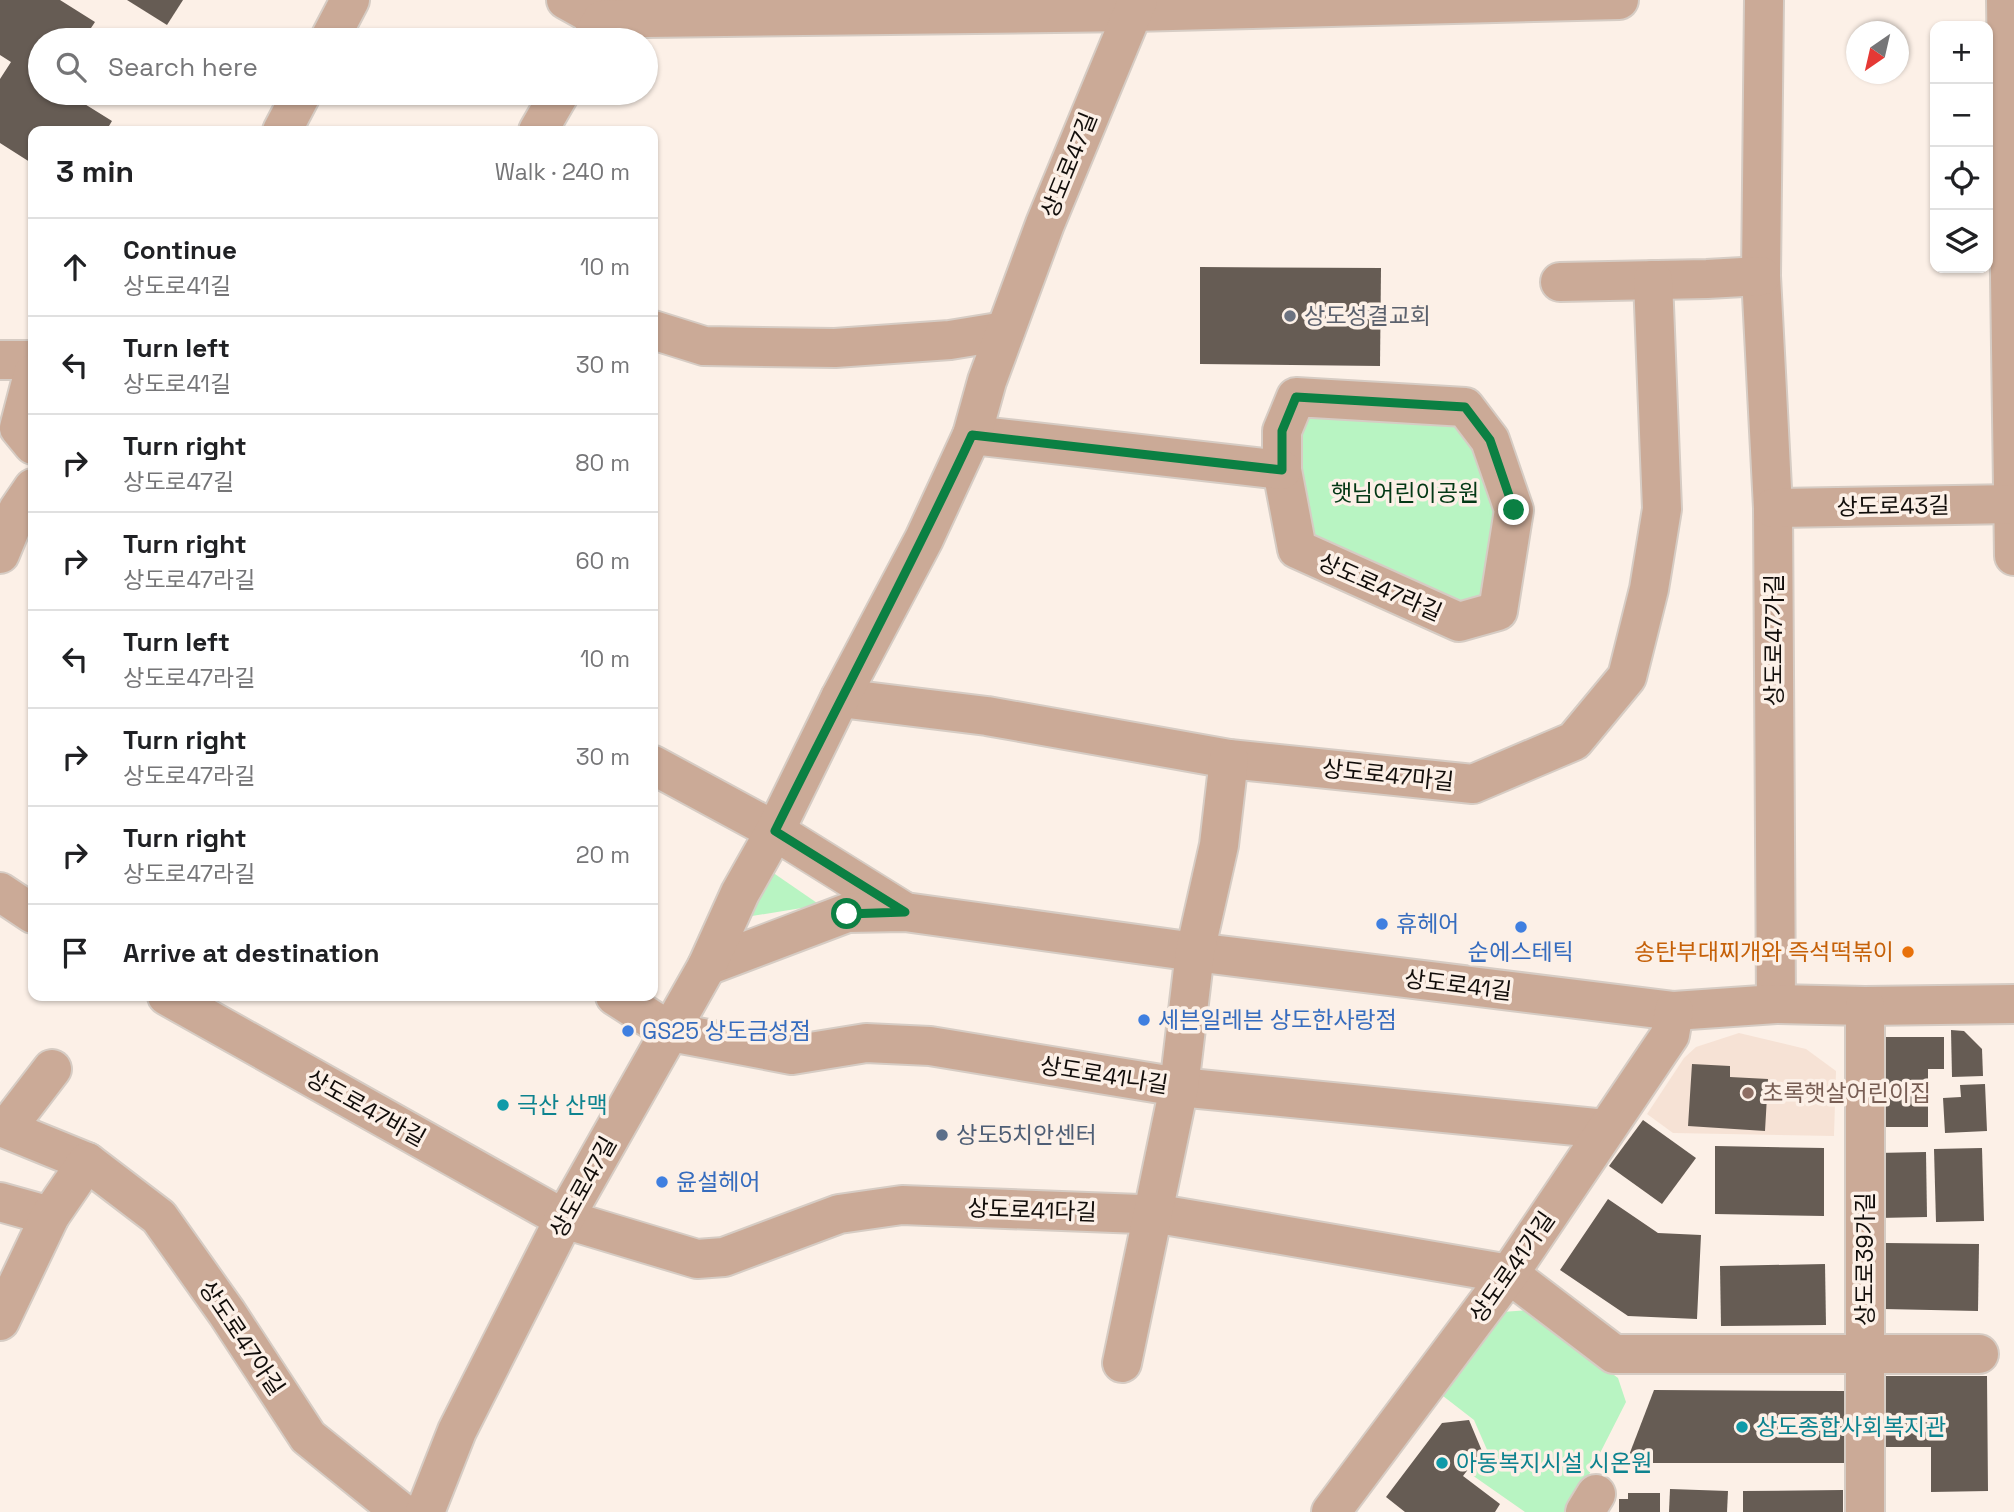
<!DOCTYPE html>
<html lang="en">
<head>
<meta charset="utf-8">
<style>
	:root { --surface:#fff; --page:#f2f2f2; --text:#202124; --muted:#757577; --line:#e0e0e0 }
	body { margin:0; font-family:"Space Grotesk","Noto Sans KR",sans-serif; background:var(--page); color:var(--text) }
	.controls { position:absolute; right:21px; top:21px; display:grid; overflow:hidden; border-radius:14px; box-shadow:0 2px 5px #0004 }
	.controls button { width:63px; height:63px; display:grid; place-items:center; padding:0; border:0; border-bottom:2px solid var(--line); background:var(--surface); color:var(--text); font:35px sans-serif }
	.compass { position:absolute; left:1846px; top:21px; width:63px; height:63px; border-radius:50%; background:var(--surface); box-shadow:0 2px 5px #0004; rotate:214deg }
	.stop { position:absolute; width:21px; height:21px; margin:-16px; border:5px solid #0b8043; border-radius:50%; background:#fff }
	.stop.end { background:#0b8043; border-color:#fff; box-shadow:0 2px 7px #0008 }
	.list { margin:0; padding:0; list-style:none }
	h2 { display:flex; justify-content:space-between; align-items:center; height:91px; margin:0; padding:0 28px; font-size:30px }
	h2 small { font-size:23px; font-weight:400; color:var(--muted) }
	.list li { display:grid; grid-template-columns:46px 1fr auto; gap:21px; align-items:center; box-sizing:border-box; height:98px; padding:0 28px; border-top:2px solid var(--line) }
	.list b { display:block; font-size:26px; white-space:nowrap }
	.list p { margin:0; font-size:23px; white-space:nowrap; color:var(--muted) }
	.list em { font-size:23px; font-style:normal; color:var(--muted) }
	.icon { flex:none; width:38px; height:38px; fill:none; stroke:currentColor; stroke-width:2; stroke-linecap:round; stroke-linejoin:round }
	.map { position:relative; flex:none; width:2014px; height:1512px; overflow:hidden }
	.search { position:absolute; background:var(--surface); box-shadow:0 2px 5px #0004; left:28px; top:28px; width:630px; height:77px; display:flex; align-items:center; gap:18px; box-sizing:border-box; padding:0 24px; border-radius:38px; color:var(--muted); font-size:26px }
	.panel { position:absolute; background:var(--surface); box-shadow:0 2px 5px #0004; left:28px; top:126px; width:630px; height:875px; border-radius:14px }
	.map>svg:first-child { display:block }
	.built { fill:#f6e2d5 }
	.green { fill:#b8f4c2 }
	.building { fill:#665c54 }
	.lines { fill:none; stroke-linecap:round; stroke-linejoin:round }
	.minor-casing { stroke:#d6ccc4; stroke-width:42 }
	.minor { stroke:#cbaa97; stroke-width:38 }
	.route { stroke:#0b8043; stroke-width:9 }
	.worship-dot { fill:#6b7280; stroke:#fcf0e7; stroke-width:2.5 }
	.shop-dot { fill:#3f7fe0; stroke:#fcf0e7; stroke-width:2.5 }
	.food-dot { fill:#e8710a; stroke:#fcf0e7; stroke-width:2.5 }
	.education-dot { fill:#8d6e63; stroke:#fcf0e7; stroke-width:2.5 }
	.culture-dot { fill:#0f9aa8; stroke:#fcf0e7; stroke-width:2.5 }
	.service-dot { fill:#5c6f8a; stroke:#fcf0e7; stroke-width:2.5 }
	.labels { text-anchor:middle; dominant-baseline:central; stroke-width:7; stroke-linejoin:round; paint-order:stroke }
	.street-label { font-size:23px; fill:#110d0a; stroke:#fcf0e7 }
	.worship-label { font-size:23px; fill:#5b616d; stroke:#fcf0e7; text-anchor:start }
	.park-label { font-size:23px; fill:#033815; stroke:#fcf0e7 }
	.shop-label { font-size:23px; fill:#366cbe; stroke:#fcf0e7; text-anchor:start }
	.food-label { font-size:23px; fill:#c56008; stroke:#fcf0e7; text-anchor:end }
	.education-label { font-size:23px; fill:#785e54; stroke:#fcf0e7; text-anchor:start }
	.culture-label { font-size:23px; fill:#0d838f; stroke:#fcf0e7; text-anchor:start }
	.service-label { font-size:23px; fill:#4e5e75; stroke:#fcf0e7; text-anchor:start }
</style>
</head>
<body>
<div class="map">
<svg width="2014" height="1512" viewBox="0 0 2014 1512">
	<rect width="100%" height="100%" fill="#fcf0e7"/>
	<path class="built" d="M1739 1033 1806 1049 1836 1071 1834 1136 1673 1133 1647 1114 1684 1058 1696 1047Z"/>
	<g class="green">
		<path d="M1296 397 1458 406 1502 496 1497 606 1451 616 1302 543Z"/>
		<path d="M772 872 820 905 740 918Z"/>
		<path d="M1528 1310 1618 1378 1626 1402 1570 1512H1525L1472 1475 1488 1452 1474 1420 1443 1396 1502 1312Z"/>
	</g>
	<g class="building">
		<path d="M0 0H60L95 22 83 40H40V93H67L112 121 106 131H33V164L0 143V79L11 62 0 55Z"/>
		<path d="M127 0H183L167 25Z"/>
		<path d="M1200 267 1381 268 1380 366 1200 364Z"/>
		<path d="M1951 1030 1964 1031 1982 1049 1983 1076 1952 1077Z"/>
		<path d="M1873 1037H1944V1069H1928V1127H1872Z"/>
		<path d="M1692 1064 1730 1066V1077L1768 1079 1765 1131 1688 1126Z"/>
		<path d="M1985 1084 1987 1131 1945 1133 1943 1098 1961 1097 1960 1085Z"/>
		<path d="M1643 1120 1696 1158 1662 1204 1609 1166Z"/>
		<path d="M1715 1146 1824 1148V1216L1715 1214Z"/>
		<path d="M1982 1148 1984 1221 1936 1222 1934 1149Z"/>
		<path d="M1926 1152 1927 1217 1878 1218 1877 1153Z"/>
		<path d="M1608 1199 1658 1233 1701 1235 1697 1319 1628 1316 1560 1270Z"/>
		<path d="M1885 1243 1979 1244 1978 1311 1884 1309Z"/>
		<path d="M1825 1264 1826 1325 1721 1326 1720 1266Z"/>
		<path d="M1879 1376H1987L1988 1491 1931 1492V1447H1880Z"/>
		<path d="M1654 1390 1844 1391V1463H1626Z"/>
		<path d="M1469 1420 1482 1451 1463 1476 1500 1504 1495 1512H1405L1386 1497 1442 1423Z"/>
		<path d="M1670 1489 1728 1491 1727 1512H1669Z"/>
		<path d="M1843 1490V1512H1743V1491Z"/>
		<path d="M1628 1493H1660V1512H1619V1499H1628Z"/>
	</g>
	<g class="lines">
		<g class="minor-casing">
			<g id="minor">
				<path d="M566 0 602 20 618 0"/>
				<path d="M1764 0 1761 276 1773 508 1776 1004"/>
				<path d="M2006 0 2014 556"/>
				<path d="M329 40 350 0"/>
				<path d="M591 40 602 20 646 18 1133 12 1619 0"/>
				<path d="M282 131 302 93"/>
				<path d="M538 131 560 93"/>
				<path d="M1560 282 1707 279 1761 276"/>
				<path d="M653 330 704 346 835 348 950 340 1005 331"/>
				<path d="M0 360H33"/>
				<path d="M33 374 19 428 33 445"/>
				<path d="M1296 397 1465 407 1490 440 1514 510 1498 611 1459 622 1297 549 1282 470V431Z"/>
				<path d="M972 435 1282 470"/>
				<path d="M1773 508 2014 504"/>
				<path d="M0 554 18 510 33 488"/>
				<path d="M840 698 987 716 1229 759 1473 784 1574 741 1627 677 1649 589 1662 509 1653 280"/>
				<path d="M653 765 775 831 905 912"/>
				<path d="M0 892 33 914"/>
				<path d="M707 966 847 913 905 912 1195 952 1674 1011 1776 1004 1865 1006 2014 1004"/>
				<path d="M167 996 564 1219 697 1259 724 1257 839 1214 902 1205 1140 1214 1153 1213 1509 1274 1614 1354H1979"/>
				<path d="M615 996 671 1032 792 1055 866 1043 930 1046 1179 1087 1606 1129"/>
				<path d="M1865 1006V1512"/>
				<path d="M52 1069 6 1129 87 1162"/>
				<path d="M0 1202 50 1216"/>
				<path d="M0 1321 50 1216 87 1162 159 1217 227 1313 308 1437 401 1512"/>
				<path d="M1122 1363 1179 1087 1195 952 1219 845 1229 759"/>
				<path d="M425 1512 457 1431 564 1219 707 966 740 893 775 831 840 698 924 539 972 435 987 381 1045 224 1138 0"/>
				<path d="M1331 1512 1509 1274 1670 1035 1674 1011"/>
				<path d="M1585 1512 1596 1494"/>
			</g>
		</g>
		<use href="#minor" class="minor"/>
	</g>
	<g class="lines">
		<path class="route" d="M847 914 905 912 775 831C840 699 910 569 972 435L1282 470V431L1296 397 1465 407 1490 440 1514 510"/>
	</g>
	<circle class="worship-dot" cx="1290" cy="316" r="7"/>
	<g class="shop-dot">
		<circle cx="1382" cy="924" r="7"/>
		<circle cx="1521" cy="927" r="7"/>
		<circle cx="1144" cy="1020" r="7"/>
		<circle cx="628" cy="1031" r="7"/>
		<circle cx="662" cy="1182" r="7"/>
	</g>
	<circle class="food-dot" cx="1908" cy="952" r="7"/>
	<circle class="education-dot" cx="1748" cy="1093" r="7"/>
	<g class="culture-dot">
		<circle cx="503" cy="1105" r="7"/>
		<circle cx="1742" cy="1427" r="7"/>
		<circle cx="1442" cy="1463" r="7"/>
	</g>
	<circle class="service-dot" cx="942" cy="1135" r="7"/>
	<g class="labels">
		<g class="street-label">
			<text transform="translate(1069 165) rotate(-68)">상도로47길</text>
			<text transform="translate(1893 506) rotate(-1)">상도로43길</text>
			<text transform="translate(1380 587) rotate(24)">상도로47라길</text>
			<text transform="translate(1774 640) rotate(-90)">상도로47가길</text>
			<text transform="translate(1388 775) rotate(6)">상도로47마길</text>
			<text transform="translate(1458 985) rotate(7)">상도로41길</text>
			<text transform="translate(1104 1075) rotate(9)">상도로41나길</text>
			<text transform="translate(366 1108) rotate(29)">상도로47바길</text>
			<text transform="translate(583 1187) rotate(-61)">상도로47길</text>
			<text transform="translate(1032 1210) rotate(2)">상도로41다길</text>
			<text transform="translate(1865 1259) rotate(-90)">상도로39가길</text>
			<text transform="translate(1512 1267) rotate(-55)">상도로41가길</text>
			<text transform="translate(242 1338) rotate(56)">상도로47아길</text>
		</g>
		<g class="worship-label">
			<text x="1304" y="316">상도성결교회</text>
		</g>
		<g class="park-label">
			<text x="1405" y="493">햇님어린이공원</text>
		</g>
		<g class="shop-label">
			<text x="1396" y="924">휴헤어</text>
			<text x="1521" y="952" text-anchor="middle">순에스테틱</text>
			<text x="1158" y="1020">세븐일레븐 상도한사랑점</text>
			<text x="642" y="1031">GS25 상도금성점</text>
			<text x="676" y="1182">윤설헤어</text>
		</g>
		<g class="food-label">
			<text x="1894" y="952">송탄부대찌개와 즉석떡볶이</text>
		</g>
		<g class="education-label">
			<text x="1762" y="1093">초록햇살어린이집</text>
		</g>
		<g class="culture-label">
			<text x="517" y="1105">극산 산맥</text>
			<text x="1756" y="1427">상도종합사회복지관</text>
			<text x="1456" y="1463">아동복지시설 시온원</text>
		</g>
		<g class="service-label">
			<text x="956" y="1135">상도5치안센터</text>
		</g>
	</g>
</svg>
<div class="controls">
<button>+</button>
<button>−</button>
<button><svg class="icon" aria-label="locate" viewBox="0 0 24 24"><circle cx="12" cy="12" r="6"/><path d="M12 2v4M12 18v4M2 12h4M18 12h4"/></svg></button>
<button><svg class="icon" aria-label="layers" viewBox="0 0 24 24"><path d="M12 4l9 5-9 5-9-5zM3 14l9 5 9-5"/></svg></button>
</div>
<svg class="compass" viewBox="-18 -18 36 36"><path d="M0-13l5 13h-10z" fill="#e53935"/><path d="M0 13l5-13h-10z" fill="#757577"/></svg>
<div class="stop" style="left:847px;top:914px"></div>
<div class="stop end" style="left:1514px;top:510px"></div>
<div class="search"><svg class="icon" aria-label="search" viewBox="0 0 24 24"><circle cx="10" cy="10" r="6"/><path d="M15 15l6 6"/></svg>Search here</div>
<section class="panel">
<h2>3 min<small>Walk · 240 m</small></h2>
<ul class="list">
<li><svg class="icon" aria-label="ahead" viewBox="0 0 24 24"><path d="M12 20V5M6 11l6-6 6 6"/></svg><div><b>Continue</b><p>상도로41길</p></div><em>10 m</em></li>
<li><svg class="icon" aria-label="left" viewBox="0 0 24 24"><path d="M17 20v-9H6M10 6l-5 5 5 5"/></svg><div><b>Turn left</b><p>상도로41길</p></div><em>30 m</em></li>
<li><svg class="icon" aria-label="right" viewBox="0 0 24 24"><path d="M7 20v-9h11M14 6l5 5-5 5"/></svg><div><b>Turn right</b><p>상도로47길</p></div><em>80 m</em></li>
<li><svg class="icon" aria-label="right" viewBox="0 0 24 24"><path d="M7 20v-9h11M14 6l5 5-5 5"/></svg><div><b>Turn right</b><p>상도로47라길</p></div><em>60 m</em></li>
<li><svg class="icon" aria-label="left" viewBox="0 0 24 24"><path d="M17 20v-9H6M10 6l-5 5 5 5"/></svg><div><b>Turn left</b><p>상도로47라길</p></div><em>10 m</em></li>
<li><svg class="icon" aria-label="right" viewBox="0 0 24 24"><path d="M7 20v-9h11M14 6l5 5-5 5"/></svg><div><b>Turn right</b><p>상도로47라길</p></div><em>30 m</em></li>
<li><svg class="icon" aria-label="right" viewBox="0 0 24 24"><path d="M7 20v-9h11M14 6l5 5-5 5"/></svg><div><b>Turn right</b><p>상도로47라길</p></div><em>20 m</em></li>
<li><svg class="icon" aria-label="arrive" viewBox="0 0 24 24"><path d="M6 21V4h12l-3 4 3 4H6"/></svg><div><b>Arrive at destination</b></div></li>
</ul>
</section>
</div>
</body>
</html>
